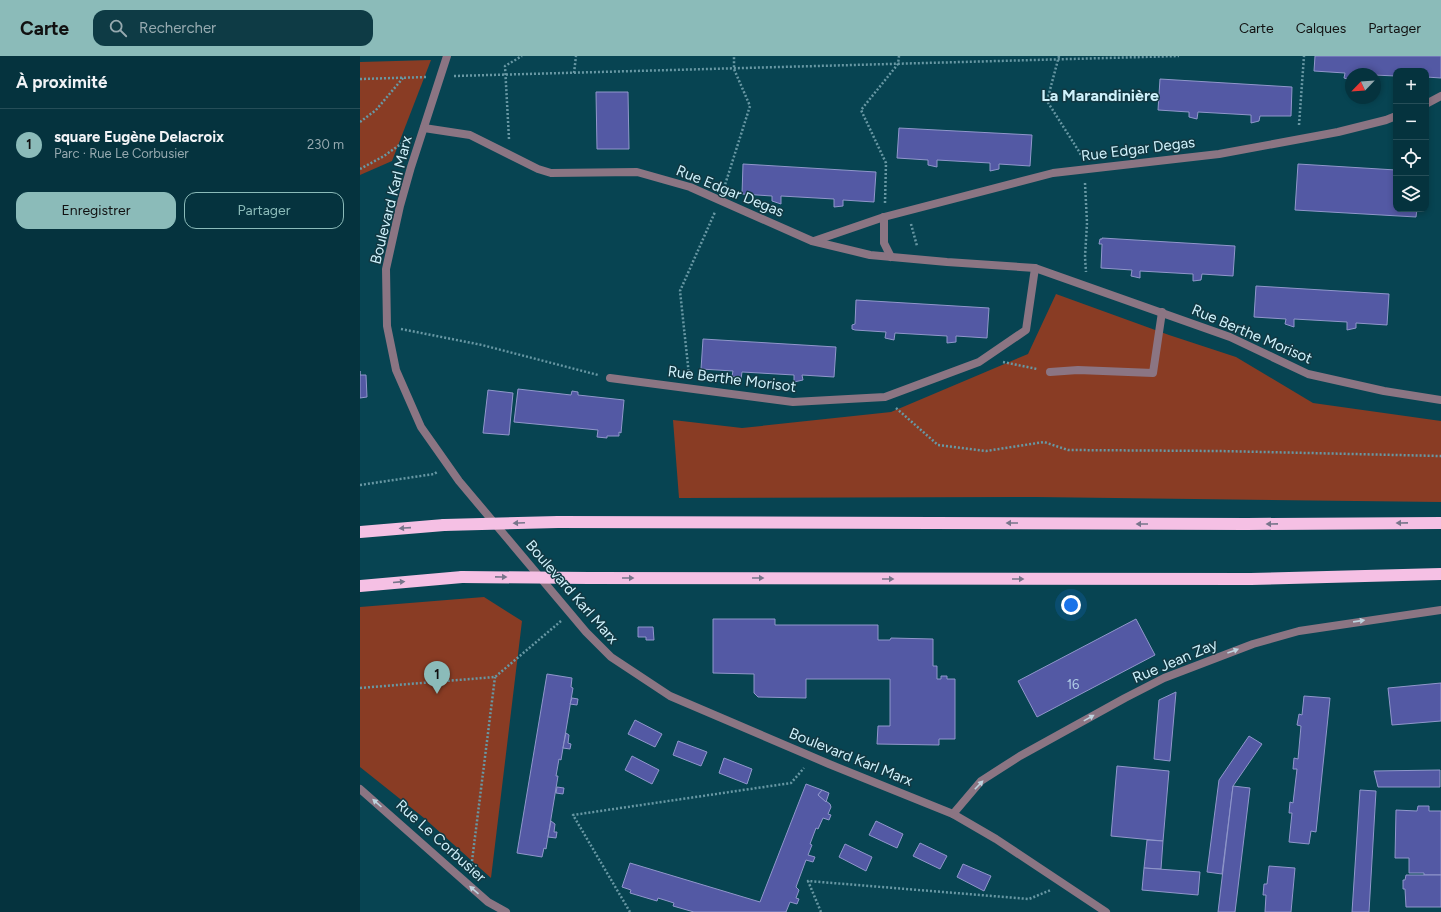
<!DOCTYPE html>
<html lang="fr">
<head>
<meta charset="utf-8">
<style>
	:root { --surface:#05333e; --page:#0e3b45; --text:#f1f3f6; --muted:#97aab0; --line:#264e58; --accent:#8bbbb9 }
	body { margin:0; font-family:Figtree,sans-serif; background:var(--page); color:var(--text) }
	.controls { position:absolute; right:12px; top:12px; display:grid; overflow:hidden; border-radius:8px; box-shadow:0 2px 6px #0003 }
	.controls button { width:36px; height:36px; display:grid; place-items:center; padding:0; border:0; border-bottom:1px solid var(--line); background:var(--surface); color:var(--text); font:20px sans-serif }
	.compass { position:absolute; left:985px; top:12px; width:36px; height:36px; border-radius:50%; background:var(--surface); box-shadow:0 2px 6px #0003; rotate:245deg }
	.you { position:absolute; left:711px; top:549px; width:14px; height:14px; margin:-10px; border:3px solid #fff; border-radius:50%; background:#1a73e8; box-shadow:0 0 0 6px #1a73e833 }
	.badge { display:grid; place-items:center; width:26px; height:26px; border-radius:50%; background:var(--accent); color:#111; font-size:13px; font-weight:700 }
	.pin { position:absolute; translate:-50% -33px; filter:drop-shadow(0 1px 2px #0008) }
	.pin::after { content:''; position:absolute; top:21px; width:14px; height:12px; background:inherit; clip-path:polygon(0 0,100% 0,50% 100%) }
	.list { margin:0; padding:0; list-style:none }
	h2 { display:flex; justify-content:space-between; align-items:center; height:52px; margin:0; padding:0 16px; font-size:17px }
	h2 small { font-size:13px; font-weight:400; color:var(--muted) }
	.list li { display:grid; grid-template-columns:26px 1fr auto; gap:12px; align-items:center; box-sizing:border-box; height:72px; padding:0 16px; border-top:1px solid var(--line) }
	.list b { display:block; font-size:15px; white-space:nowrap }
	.list p { margin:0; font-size:13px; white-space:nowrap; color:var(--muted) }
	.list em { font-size:13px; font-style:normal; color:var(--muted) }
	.actions { display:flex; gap:8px; padding:12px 16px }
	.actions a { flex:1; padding:9px 0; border:1px solid var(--accent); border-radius:12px; text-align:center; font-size:14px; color:var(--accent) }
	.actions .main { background:var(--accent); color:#111 }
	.icon { flex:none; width:22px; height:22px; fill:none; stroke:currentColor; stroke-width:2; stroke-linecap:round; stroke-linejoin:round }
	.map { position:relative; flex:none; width:1081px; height:856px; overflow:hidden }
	header { display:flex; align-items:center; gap:24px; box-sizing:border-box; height:56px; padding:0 20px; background:var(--accent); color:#111 }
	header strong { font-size:19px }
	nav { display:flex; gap:22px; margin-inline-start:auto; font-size:14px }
	.search { width:280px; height:36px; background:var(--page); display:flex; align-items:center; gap:10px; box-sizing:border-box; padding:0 14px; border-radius:12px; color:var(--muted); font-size:15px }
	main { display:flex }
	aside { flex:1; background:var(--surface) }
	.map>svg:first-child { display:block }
	.green { fill:#893c24 }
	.building { fill:#5359a4; stroke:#9097cb }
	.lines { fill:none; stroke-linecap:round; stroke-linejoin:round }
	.path { stroke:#6898a4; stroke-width:2.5; stroke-dasharray:2 2; stroke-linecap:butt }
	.lane { stroke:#8b7583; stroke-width:8 }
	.street { stroke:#8b7583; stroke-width:8 }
	.highway { stroke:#f5c0e4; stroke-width:12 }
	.highway-bridge { stroke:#f5c0e4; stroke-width:12 }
	.oneway { fill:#78758b }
	.oneway2 { fill:#bed3de }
	.labels { text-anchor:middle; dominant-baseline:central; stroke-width:3; stroke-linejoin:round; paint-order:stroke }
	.number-label { font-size:13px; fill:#b0cce6 }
	.street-label { font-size:15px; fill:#cff2fc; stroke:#123842 }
	.neighbourhood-label { font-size:16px; font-weight:bold; fill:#cff2fc; stroke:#123842 }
</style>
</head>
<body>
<header>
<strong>Carte</strong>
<div class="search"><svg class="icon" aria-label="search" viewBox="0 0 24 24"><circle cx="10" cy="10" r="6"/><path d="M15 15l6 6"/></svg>Rechercher</div>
<nav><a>Carte</a><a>Calques</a><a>Partager</a></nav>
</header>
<main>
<aside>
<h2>À proximité<small></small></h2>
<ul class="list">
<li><span class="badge">1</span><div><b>square Eugène Delacroix</b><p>Parc · Rue Le Corbusier</p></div><em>230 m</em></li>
</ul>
<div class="actions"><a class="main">Enregistrer</a><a>Partager</a></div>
</aside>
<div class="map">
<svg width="1081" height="856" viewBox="0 0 1081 856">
	<rect width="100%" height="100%" fill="#074452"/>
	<g class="green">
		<path d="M71 4 32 105 0 119V6Z"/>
		<path d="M696 238 809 279 876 301 953 347 1081 365V446L675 441 319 442 313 364 382 372 531 356 668 298Z"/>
		<path d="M124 541 162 565 131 822 64 762 0 711V551Z"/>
	</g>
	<g class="building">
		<path d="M955 0H1081V22L1066 21V15H1036V20L991 18V24L984 22 985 17 954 15Z"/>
		<path d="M800 23 932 31 931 60H900L899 65 891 67V59L838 56 837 63 829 61V56L798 54Z"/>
		<path d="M236 36H268L269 93H237Z"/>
		<path d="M539 72 672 79 670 110 639 108V113L630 115V107L577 104V111L568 109V104L537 102Z"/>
		<path d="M383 108 516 116 514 146 483 144V150L474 151V143L421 140V148L412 145V140L382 138Z"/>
		<path d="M938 108 1036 114V153H1057L1056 161 935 154Z"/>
		<path d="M742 182 875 190 873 220 842 218 841 224 833 225V218L780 215V222L771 220 772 214 741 212 742 188H739L740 183H742Z"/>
		<path d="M896 230 1029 238 1027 269 996 267V272L987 274V266L934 263V271L925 268 926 263 894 261Z"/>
		<path d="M496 244 629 252 627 282 596 280V286L587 287V280L535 277 534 284 525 282 526 276 495 274 492 273V269L495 268Z"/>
		<path d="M343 283 476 291 474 321 442 319 443 324 434 326V319L382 316 381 323 372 320 373 315 341 313Z"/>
		<path d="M0 315V319H6L7 341 0 342Z"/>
		<path d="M158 333 211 339 212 335 218 336V339L264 344 261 377 259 376V380H247V382L237 381 238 374 154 366Z"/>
		<path d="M128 334 153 337 149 379 123 377Z"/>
		<path d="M353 563H415V569H518V584H530L531 582 573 583V610H577V623H581V620H587V623H595V683H579V689L517 688 518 670H530V623H446V642L398 641 394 637V618L353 617Z"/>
		<path d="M776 563 795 599 677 661 658 625Z"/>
		<path d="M278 571H293L294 584H286V581H278Z"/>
		<path d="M187 618 212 622 211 631 213 632 201 704 199 703 196 720H198L186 793 184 792 182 801 157 797Z"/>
		<path d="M1081 627V665L1032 669 1028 632Z"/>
		<path d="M816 636 810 705 794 703 799 644Z"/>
		<path d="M944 640 970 642 956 776 951 775 949 788 929 786 932 757H929L930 746 933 747 937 713H933L934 702 938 703 941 670 937 669 939 658 942 659Z"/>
		<path d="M212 642 218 643 217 649 210 648Z"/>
		<path d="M275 664 302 678 295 691 268 678Z"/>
		<path d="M206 677 209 679 208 687 211 688 210 693 203 692Z"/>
		<path d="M889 680 902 688 873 730 862 818 847 816 859 724Z"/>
		<path d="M318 685 347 696 341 710 313 699Z"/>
		<path d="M272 700 299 714 292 728 265 714Z"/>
		<path d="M364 702 392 713 387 728 359 717Z"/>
		<path d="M757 710 809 715 803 785 751 780Z"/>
		<path d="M1080 714V731H1018L1014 715Z"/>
		<path d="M446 728 462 734 458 739 470 748 471 751 468 758 471 759 469 764 463 762 458 773 456 772 450 788 452 789 448 799 455 801 453 806 446 804 436 831 439 834 436 842 439 843 437 848 430 846 426 856H334L313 850 314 847 298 842 297 845 270 837 271 834 262 831 270 807 400 846Z"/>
		<path d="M873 730 890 732 875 856H858Z"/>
		<path d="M197 731 204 732 203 738 196 737Z"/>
		<path d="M462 734 469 737 466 746 458 739Z"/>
		<path d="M1000 734 1016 735 1009 856H992Z"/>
		<path d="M1058 750H1069V755H1081V819H1064V817H1049V802H1035L1036 754 1057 755Z"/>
		<path d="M191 765 195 768 194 776H197L196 782 188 781Z"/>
		<path d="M516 765 543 778 537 792 509 779Z"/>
		<path d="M787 784 803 785 801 813 784 812Z"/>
		<path d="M560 787 587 800 580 813 553 800Z"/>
		<path d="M485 788 512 801 506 815 479 801Z"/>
		<path d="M603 808 631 820 624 835 597 821Z"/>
		<path d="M909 810 935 812 931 856H905L906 839H903L904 828H907Z"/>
		<path d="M784 812 840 816 838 839 782 834Z"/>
		<path d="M1046 819H1081V851H1046L1045 833H1043V824H1045Z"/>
	</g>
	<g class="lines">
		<g class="path">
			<path d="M699 0 687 45 720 97 721 100"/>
			<path d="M214 17 216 0"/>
			<path d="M94 20 819 0"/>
			<path d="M0 23 67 21"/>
			<path d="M0 66 16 54 43 22"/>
			<path d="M939 69 944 0"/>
			<path d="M149 83 145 10 162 0"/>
			<path d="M0 113 24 100 45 85"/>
			<path d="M725 127 727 167 725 201 726 216"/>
			<path d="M364 132 390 50 374 13V0"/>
			<path d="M525 147 526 107 501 54 538 8 539 0"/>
			<path d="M551 168 557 190"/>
			<path d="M41 273 122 289 238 319"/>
			<path d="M643 306 677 313"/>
			<path d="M329 319 320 235 355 156"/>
			<path d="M536 352 578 389 626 395 684 386 708 394 860 395 1081 400"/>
			<path d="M0 429 74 418 77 416"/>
			<path d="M0 632 135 621 201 565"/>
			<path d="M111 813 135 621"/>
			<path d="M270 856 213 759 431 727 444 712"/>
			<path d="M461 856 448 825 669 843 691 834"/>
		</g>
		<path class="lane" d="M690 316 718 314 793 317 802 256"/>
		<g class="street">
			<path d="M87 0 51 111 40 150 26 213 27 270 36 314 61 371 99 425 226 576 251 601 310 640 469 708 593 758 636 783 746 856"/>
			<path d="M1066 48 1081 40"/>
			<path d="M64 72 110 79 178 113 191 117 277 116 330 131 452 185 510 199 587 206 675 212 870 281 948 318 1024 335 1081 344"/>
			<path d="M524 161V187L531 201"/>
			<path d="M454 185 524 161 693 117 859 98 978 76 1026 64 1036 60"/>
			<path d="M250 322 433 346 525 341 619 306 666 274 675 212"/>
			<path d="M0 733 128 846 146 856"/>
			<path d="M593 758 621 725 660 700 765 642 804 622 893 588 939 575 1081 554"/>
		</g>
		<g class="highway">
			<path d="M198 466 887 468 1081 467"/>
			<path d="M0 476 84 469"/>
			<path d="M229 522 891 523 1081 518"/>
			<path d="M0 530 102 521"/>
		</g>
		<g class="highway-bridge">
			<path d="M84 469 198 466"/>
			<path d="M102 521 229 522"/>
		</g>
	</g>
	<defs><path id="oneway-solid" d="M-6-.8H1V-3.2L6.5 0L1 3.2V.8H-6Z"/></defs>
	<g class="oneway">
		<use href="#oneway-solid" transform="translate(159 467) rotate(178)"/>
		<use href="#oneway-solid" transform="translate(652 467) rotate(-180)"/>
		<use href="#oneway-solid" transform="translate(1042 467) rotate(179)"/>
		<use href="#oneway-solid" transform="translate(782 468) rotate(-180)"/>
		<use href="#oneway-solid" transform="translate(912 468) rotate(179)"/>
		<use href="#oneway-solid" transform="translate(45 472) rotate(176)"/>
		<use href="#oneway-solid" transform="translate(141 521) rotate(1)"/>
		<use href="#oneway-solid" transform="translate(268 522)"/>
		<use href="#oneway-solid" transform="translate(398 522)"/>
		<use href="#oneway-solid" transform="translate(528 523)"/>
		<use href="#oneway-solid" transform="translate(658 523)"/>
		<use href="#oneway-solid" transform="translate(39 526) rotate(-5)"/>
	</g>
	<g class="oneway2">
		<use href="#oneway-solid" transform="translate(999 565) rotate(-8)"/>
		<use href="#oneway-solid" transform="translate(873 595) rotate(-20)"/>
		<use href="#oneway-solid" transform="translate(729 662) rotate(-29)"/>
		<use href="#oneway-solid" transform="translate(619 729) rotate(-46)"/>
		<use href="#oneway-solid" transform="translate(17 747) rotate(-138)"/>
		<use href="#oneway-solid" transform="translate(114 834) rotate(-139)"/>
	</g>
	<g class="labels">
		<g class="number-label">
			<text x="713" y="628">16</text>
		</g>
		<g class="street-label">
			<text transform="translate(778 93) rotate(-7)">Rue Edgar Degas</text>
			<text transform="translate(370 135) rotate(22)">Rue Edgar Degas</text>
			<text transform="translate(31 144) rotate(-76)">Boulevard Karl Marx</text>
			<text transform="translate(892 278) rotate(23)">Rue Berthe Morisot</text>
			<text transform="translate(372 323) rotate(7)">Rue Berthe Morisot</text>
			<text transform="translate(212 536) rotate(49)">Boulevard Karl Marx</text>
			<text transform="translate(815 605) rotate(-23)">Rue Jean Zay</text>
			<text transform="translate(491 701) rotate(22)">Boulevard Karl Marx</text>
			<text transform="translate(81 785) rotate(42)">Rue Le Corbusier</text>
		</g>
		<g class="neighbourhood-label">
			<text x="740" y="39">La Marandinière</text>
		</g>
	</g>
</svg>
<div class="controls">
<button>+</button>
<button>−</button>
<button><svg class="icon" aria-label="locate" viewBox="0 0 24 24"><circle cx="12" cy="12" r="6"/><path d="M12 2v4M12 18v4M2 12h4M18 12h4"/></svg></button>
<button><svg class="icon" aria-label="layers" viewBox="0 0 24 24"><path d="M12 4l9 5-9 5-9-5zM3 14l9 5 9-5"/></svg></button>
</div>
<svg class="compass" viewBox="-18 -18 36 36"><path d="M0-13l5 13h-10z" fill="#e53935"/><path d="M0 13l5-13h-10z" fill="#97aab0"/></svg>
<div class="you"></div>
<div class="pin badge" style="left:77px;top:638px">1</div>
</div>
</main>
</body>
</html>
